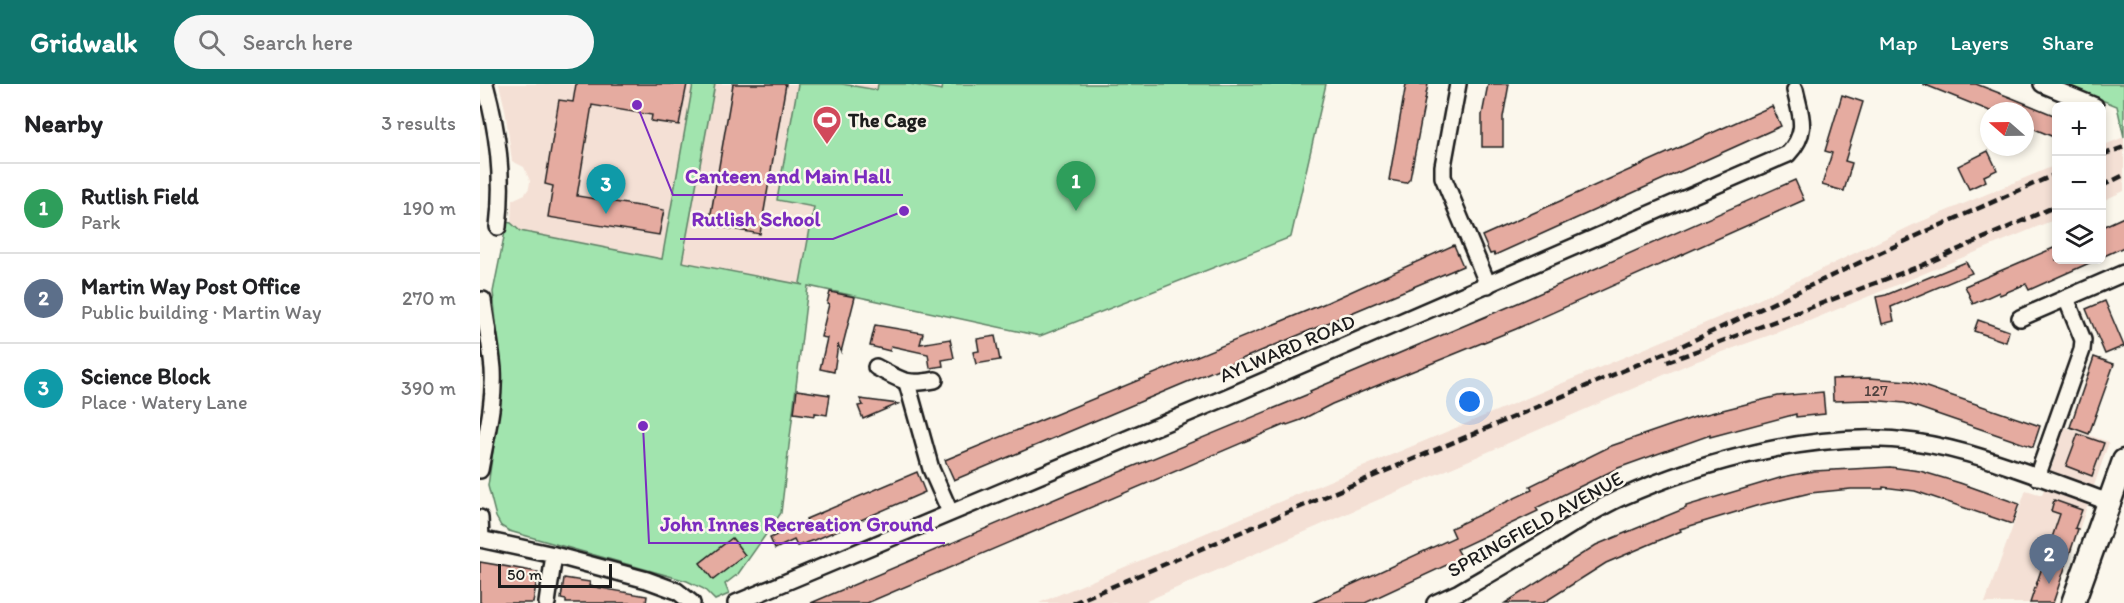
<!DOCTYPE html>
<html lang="en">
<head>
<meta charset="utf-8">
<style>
	:root { --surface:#fff; --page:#f6f6f6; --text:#202124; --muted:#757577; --line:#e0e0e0; --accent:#0f766e }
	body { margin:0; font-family:Itim,sans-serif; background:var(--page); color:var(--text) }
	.controls { position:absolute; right:18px; top:18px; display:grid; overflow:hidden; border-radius:9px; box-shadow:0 3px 9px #0003 }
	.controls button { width:54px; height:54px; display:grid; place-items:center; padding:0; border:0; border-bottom:2px solid var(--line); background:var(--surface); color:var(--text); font:30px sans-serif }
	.compass { position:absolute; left:1500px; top:18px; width:54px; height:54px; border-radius:50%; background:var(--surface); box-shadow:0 3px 9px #0003; rotate:290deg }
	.scale { position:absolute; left:18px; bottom:15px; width:114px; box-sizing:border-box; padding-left:6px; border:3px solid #1c1c1c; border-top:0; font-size:16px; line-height:21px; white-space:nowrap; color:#1c1c1c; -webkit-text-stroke:4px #fbf7ec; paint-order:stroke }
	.you { position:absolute; left:990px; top:318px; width:21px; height:21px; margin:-15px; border:4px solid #fff; border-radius:50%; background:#1a73e8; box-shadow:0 0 0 9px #1a73e833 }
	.badge { display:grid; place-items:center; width:39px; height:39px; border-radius:50%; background:var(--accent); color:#fff; font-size:20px; font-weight:700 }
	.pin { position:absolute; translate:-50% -50px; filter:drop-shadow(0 2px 3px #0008) }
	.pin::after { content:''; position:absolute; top:32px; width:21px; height:18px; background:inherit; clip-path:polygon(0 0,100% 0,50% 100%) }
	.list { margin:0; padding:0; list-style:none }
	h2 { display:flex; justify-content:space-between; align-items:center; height:78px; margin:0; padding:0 24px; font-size:26px }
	h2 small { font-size:20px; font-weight:400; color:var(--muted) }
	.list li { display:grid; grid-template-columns:39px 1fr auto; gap:18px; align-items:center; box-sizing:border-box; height:90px; padding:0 24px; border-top:2px solid var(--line) }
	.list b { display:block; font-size:22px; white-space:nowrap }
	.list p { margin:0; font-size:20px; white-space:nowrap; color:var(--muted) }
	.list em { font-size:20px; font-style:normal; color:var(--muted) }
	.icon { flex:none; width:33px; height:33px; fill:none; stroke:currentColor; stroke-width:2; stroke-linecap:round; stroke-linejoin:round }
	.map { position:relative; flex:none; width:1644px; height:519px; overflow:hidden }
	header { display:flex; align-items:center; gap:36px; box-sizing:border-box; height:84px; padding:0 30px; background:var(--accent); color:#fff }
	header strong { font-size:28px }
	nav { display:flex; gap:33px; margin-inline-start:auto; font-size:21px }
	.search { width:420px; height:54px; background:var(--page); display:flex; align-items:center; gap:15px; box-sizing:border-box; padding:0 21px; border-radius:33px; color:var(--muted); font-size:22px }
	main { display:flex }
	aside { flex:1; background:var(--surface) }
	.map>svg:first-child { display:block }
	.built { fill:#f4e0d5 }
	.green { fill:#a1e4ae; stroke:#5e8065; stroke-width:1.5 }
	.building { fill:#e5aba0; stroke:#1c1c1c; stroke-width:1.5 }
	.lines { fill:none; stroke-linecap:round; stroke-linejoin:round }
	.minor-casing { stroke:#1c1c1c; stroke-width:20 }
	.secondary-casing { stroke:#1c1c1c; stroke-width:27 }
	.minor { stroke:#fbf7ec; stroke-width:15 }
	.secondary { stroke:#fbf7ec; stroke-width:22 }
	.rail { stroke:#1c1c1c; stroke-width:4.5; stroke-dasharray:9 4.5; stroke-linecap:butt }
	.labels { text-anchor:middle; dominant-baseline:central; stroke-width:5; stroke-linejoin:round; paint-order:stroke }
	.number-label { font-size:16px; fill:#4e403d }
	.poi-label { font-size:20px; font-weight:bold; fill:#1c1c1c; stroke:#fbf7ec; text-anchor:start }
	.street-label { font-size:20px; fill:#1c1c1c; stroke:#fbf7ec }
	.leader { fill:none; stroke:#7b2cbf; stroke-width:2 }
	.callout-dot { fill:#7b2cbf; stroke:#fbf7ec; stroke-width:2 }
	.callout-label { font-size:21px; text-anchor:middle; font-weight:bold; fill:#7b2cbf; stroke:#fbf7ec; stroke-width:5; stroke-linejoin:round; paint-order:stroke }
</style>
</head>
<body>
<header>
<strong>Gridwalk</strong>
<div class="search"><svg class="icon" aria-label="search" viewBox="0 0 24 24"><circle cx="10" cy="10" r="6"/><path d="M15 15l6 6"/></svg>Search here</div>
<nav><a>Map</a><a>Layers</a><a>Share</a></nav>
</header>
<main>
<aside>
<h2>Nearby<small>3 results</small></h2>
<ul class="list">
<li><span class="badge" style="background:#2e9e5b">1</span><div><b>Rutlish Field</b><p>Park</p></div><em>190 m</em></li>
<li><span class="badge" style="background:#5c6f8a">2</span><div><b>Martin Way Post Office</b><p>Public building · Martin Way</p></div><em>270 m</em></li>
<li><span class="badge" style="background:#0f9aa8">3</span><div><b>Science Block</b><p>Place · Watery Lane</p></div><em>390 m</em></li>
</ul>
</aside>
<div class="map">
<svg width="1644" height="519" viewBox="0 0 1644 519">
	<rect width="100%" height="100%" fill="#fbf7ec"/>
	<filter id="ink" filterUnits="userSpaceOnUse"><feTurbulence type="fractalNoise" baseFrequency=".0167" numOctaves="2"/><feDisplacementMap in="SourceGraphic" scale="12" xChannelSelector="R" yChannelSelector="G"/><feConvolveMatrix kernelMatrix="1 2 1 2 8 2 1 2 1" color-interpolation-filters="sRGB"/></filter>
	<g filter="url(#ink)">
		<g class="built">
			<path d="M19 0H846L811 153 560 252 328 202 40 147 31 139 32 116 45 110 49 104 50 97 44 83 32 77 25 25Z"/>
			<path d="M1644 53V107L1622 117V62Z"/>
			<path d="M1576 81V135L1329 237 1209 280 662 519H559L1261 224 1433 141Z"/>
			<path d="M1585 343 1629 358 1574 519H1505L1546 406 1562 411Z"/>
		</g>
		<g class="green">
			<path d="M213 0H235L202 178 323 201 320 199 334 123 297 116 318 0H362L397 6 398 0H429L462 6 463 0H846L811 153 560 252 328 202 301 429 258 490 245 500 249 510 235 516 224 505 207 497 29 447 21 442 16 433 8 402 19 324 21 286 13 208 27 138 31 139 40 147 182 175Z"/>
			<path d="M1581 0H1644V53L1637 22Z"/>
		</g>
		<g class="building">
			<path d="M96 0H207L199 41 171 37 172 31 112 21 97 112 184 126 179 151 68 133 73 102 65 100 79 16 93 18Z"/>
			<path d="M253 0H306L280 150 229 141Z"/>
			<path d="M926 0H948L930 95 926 99 909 96Z"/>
			<path d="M1008 0H1029L1023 33V63H1002V31Z"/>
			<path d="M1443 0H1496L1532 14 1576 32V54L1545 41V27H1510Z"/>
			<path d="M1362 11 1383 18 1365 77 1372 79 1364 107 1342 101 1352 69 1345 67Z"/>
			<path d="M1292 22 1301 42 1015 171 1014 169 1010 170 1002 152Z"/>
			<path d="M1508 67 1517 86 1504 92 1506 97 1489 105 1478 82Z"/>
			<path d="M1315 96 1324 116 1036 245 852 320 821 336 807 341 806 340 387 519H331L589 409 831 309 830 307 1040 218Z"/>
			<path d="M1644 133V163L1622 173V143Z"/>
			<path d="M974 161 983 182 474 396 465 376 848 218Z"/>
			<path d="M1576 163V176H1616L1549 206 1546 200 1520 211 1519 208 1493 220 1485 202Z"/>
			<path d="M1486 178 1492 189 1411 223 1414 237 1402 240 1396 213 1406 211Z"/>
			<path d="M350 208 375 213 361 268 358 260 354 288 340 285 347 254 341 253 349 220 347 219Z"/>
			<path d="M1625 217 1644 262 1625 270 1606 225Z"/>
			<path d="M1498 236 1529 247 1526 258 1494 247Z"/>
			<path d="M395 241 443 249 440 260 470 255 474 274 462 276 463 282 450 284 448 270 411 262 410 267 390 262Z"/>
			<path d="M515 252 520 276 496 280 493 268 499 267 497 255Z"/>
			<path d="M1614 273 1634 280 1609 350 1590 343Z"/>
			<path d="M1390 294 1429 297 1560 342 1553 363 1425 319 1389 316 1353 317 1352 295Z"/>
			<path d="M317 306 350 311 347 331 335 329V332L314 329Z"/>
			<path d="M1343 308 1345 330 1316 333V330L1230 353V351L1138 384 1056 424 1058 427 977 465 982 474 885 519H832L975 453 971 444 1052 406 1050 402 1131 362 1215 333 1298 312Z"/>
			<path d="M380 315 418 320 383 335 378 322 383 321Z"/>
			<path d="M1598 350 1624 359 1612 392 1586 382Z"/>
			<path d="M1410 383 1440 387 1480 399 1539 420 1532 440 1435 407 1403 403V405H1371L1330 409 1276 422 1200 445 1201 447 1126 479 1063 519H1025L1116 461 1206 424V422L1303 393 1334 387Z"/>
			<path d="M437 388 445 408 335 456 317 462 314 456 295 465 290 454 327 437 326 435Z"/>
			<path d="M1574 416 1602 426 1595 444 1598 445 1573 519H1550L1580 430 1571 427Z"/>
			<path d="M252 454 265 471 233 496 220 479Z"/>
			<path d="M0 478 58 488 53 519H0Z"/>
			<path d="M84 494 110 498 109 502 167 512 166 519H86V516L81 515Z"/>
		</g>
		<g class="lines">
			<g class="minor-casing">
				<g id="minor">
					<path d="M5 0C18 48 24 93 18 143"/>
					<path d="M978 0 963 82V93L1008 201"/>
					<path d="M1562 0 1615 22"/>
					<path d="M1540 234 1644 189"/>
					<path d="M396 283C421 296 426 302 455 296"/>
					<path d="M427 299 451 385 470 428"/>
					<path d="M0 386C6 352 15 319 13 285 11 262 6 239 3 216"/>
					<path d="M1557 393 1602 266 1603 256 1586 214"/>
					<path d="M0 434 1 455"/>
					<path d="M0 455 74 471 167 496 197 507 212 519"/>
					<path d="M67 519 74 471"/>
					<path d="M256 519 747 313 1308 70C1329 47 1321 33 1315 6"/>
					<path d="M955 519 979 508C1007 492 1034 476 1061 460 1087 444 1112 427 1140 414 1223 377 1343 344 1435 358 1498 367 1568 397 1629 418"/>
				</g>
			</g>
			<g class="secondary-casing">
				<path id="secondary" d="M1593 519 1644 377"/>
			</g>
			<use href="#minor" class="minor"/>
			<use href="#secondary" class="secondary"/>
			<g class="rail">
				<path d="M1622 71 1644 63"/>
				<path d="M1622 102 1644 91"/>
				<path d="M1187 278 1443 181 1576 122"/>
				<path d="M593 519 1199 263 1445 148 1576 90"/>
			</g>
		</g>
	</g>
	<defs>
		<g id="stadium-pin" transform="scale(1.5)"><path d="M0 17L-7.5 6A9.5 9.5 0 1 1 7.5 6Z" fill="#d1495b" stroke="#fbf7ec"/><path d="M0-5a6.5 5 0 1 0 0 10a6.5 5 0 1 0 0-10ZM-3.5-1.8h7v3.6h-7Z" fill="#fff"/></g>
	</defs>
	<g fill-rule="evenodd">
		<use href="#stadium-pin" x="347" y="36"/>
	</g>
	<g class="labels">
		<g class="number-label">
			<text x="1396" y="306">127</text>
		</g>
		<g class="poi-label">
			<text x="368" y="36">The Cage</text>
		</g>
		<g class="street-label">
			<text transform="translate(807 264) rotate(-23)">AYLWARD ROAD</text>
			<text transform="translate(1055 440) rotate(-29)">SPRINGFIELD AVENUE</text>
		</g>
	</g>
	<path class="leader" d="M157 21L193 111H423M424 127L353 155H200M163 342L169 459H465"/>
	<g class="callout-dot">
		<circle cx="157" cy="21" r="6"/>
		<circle cx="424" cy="127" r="6"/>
		<circle cx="163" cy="342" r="6"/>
	</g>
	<g class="callout-label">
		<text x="308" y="99">Canteen and Main Hall</text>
		<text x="276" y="142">Rutlish School</text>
		<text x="317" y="447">John Innes Recreation Ground</text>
	</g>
</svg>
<div class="controls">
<button>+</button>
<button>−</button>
<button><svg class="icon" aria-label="layers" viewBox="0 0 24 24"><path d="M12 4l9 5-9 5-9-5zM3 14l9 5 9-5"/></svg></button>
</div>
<svg class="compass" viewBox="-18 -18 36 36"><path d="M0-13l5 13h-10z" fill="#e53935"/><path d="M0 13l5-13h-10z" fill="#757577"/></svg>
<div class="scale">50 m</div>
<div class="you"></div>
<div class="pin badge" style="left:596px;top:127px;background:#2e9e5b">1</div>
<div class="pin badge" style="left:1569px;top:500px;background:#5c6f8a">2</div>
<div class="pin badge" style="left:126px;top:130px;background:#0f9aa8">3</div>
</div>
</main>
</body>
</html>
